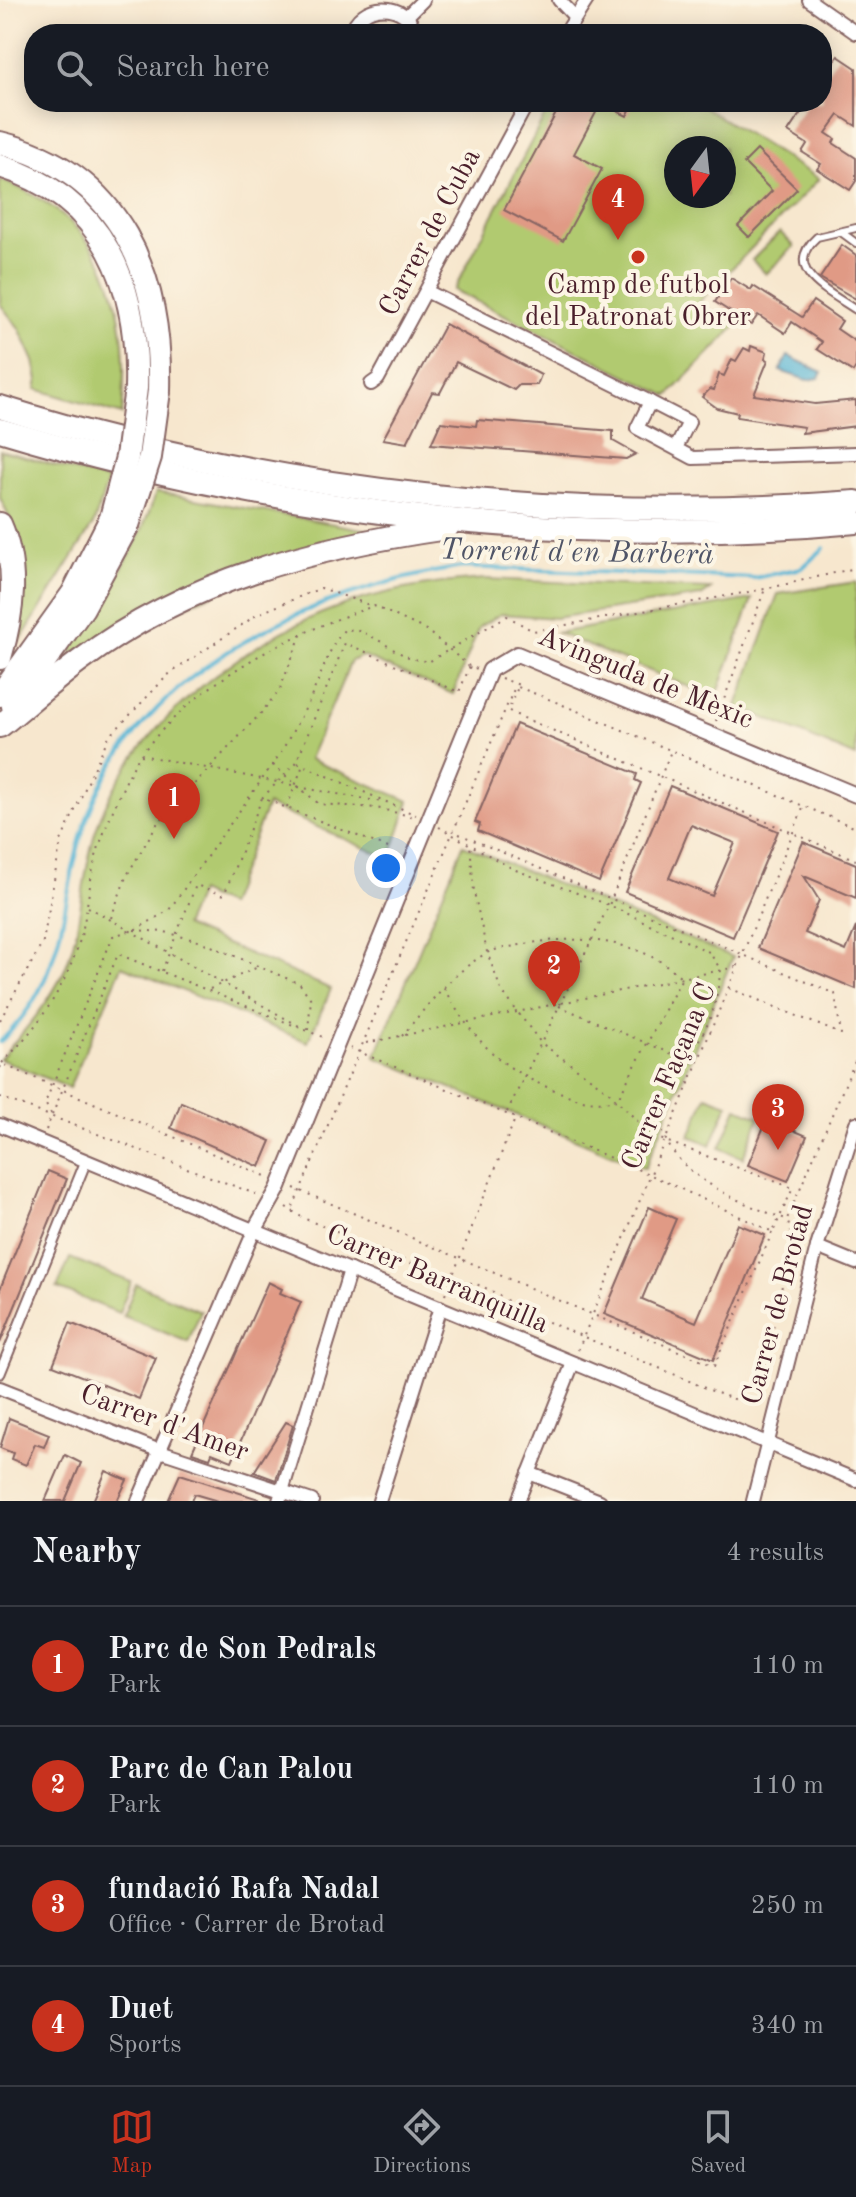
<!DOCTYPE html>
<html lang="en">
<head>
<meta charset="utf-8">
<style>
	:root { --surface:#171b24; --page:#242831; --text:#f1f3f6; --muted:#9ea1a6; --line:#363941; --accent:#c8321e }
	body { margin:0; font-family:"Old Standard TT",serif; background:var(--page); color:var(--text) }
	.compass { position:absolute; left:664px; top:136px; width:72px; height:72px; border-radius:50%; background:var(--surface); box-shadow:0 4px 20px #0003; rotate:195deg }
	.you { position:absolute; left:386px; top:868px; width:28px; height:28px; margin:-20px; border:6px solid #fff; border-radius:50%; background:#1a73e8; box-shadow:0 0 0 12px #1a73e833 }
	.badge { display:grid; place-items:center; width:52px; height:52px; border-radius:50%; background:var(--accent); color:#fff; font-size:26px; font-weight:700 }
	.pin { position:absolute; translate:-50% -66px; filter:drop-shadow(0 2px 4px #0008) }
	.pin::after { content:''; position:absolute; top:42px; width:28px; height:24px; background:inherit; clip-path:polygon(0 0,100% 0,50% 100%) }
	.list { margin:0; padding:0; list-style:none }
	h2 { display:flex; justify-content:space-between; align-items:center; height:104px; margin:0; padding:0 32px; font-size:34px }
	h2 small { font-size:26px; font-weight:400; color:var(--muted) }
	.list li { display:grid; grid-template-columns:52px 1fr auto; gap:24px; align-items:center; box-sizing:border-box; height:120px; padding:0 32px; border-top:2px solid var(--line) }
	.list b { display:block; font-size:30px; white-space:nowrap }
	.list p { margin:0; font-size:26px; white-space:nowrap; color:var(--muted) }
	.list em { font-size:26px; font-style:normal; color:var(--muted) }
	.icon { flex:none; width:44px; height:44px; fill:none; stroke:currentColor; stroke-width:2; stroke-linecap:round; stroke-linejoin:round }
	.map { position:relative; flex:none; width:856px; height:1501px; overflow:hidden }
	.search { position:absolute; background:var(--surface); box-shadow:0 4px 20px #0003; left:24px; right:24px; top:24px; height:88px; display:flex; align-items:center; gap:20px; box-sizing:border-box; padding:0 28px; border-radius:32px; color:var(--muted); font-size:30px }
	.sheet { height:584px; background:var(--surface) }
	nav { display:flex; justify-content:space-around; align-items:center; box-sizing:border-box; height:112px; border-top:2px solid var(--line); background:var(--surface); font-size:22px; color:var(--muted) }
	nav a { display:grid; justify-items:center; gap:4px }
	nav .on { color:var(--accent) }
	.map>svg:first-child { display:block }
	.green { fill:#b1ca6f; stroke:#7e744d; stroke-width:2; fill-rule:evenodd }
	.water { fill:#58b6d6; stroke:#516a80; stroke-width:2 }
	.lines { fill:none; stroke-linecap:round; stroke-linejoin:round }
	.stream { stroke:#58b6d6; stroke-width:4 }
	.building { fill:#e09a85; fill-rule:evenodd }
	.service-casing { stroke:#876564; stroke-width:10 }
	.pedestrian-casing { stroke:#876564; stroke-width:13 }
	.minor-casing { stroke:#876564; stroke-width:16 }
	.tertiary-casing { stroke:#876564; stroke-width:18 }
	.motorway-casing { stroke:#876564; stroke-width:26 }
	.path { stroke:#876564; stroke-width:2; stroke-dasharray:2 6; stroke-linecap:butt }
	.service { stroke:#fff; stroke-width:6 }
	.pedestrian { stroke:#fff; stroke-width:9 }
	.minor { stroke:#fff; stroke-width:12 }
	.tertiary { stroke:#fff; stroke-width:14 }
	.motorway { stroke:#fff; stroke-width:22 }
	.motorway-bridge-casing { stroke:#876564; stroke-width:26; stroke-linecap:butt }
	.motorway-bridge { stroke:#fff; stroke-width:22 }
	.poi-dot { fill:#c8321e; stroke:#fcf5e5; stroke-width:3 }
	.labels { text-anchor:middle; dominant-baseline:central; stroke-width:8; stroke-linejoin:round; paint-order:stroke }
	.street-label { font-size:28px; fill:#4a1f2b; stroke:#fcf5e5 }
	.poi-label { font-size:28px; fill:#4a1f2b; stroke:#fcf5e5 }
	.water-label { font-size:30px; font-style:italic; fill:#4f5467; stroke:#fcf5e5 }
</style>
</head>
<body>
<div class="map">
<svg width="856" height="1501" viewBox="0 0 856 1501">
	<rect width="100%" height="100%" fill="#fcf5e5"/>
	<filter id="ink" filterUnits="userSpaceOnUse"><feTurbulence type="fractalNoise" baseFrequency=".0125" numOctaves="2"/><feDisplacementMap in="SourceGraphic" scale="16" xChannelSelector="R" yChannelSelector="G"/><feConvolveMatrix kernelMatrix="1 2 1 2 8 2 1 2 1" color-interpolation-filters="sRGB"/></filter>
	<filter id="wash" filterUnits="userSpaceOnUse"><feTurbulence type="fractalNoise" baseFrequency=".006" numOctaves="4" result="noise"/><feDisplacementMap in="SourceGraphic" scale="32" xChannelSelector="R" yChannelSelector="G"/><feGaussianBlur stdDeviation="1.8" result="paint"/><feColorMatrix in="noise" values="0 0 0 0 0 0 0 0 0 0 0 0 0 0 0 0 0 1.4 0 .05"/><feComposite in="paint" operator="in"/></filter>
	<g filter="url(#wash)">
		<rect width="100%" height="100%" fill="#f7e7ce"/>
		<g class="green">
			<path d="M552 102H696L819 179 697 304 737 325 668 396 454 290ZM676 148H724V196H676Z"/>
			<path d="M0 180C110 220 132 309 122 415L36 389 38 380 34 361 19 328 0 304Z"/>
			<path d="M780 232 794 246 766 274 752 260Z"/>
			<path d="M0 450 108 480 94 523 20 641 16 639 25 580 16 532 0 498Z"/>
			<path d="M156 492 373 531 352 536 72 653 71 646C105 598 139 548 156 492Z"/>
			<path d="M486 579 711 589 701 596 555 618 501 614 479 627 453 694 362 656 351 661 309 759 409 801 390 859 267 805 228 906 199 892 184 926 331 989 308 1042 122 966 69 1088 0 1059C24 1031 49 1004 64 971 83 927 81 875 96 830 129 729 241 642 338 607 385 590 437 582 486 579Z"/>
			<path d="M856 582V757L737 706 778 594Z"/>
			<path d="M752 599 716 698 557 633Z"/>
			<path d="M463 845 733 957 645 1168 375 1057Z"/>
			<path d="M706 1096 728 1104 711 1145 690 1136Z"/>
			<path d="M737 1108 760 1117 743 1158 720 1148Z"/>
			<path d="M70 1258 131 1282 119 1313 57 1288Z"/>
			<path d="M136 1284 201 1311 188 1342 123 1316Z"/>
		</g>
		<path class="water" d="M788 356 822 372 819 378 807 380 780 371Z"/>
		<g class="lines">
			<path class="stream" d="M0 1042C66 978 58 917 81 837 127 675 307 590 462 567L754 578 802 568 824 548"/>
		</g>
		<g id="blocks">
			<g class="building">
				<path d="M838 56 856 68V126L839 115 826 133 835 139 833 143 856 158V181L850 190 817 169 821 164 802 152 807 144 788 132 808 102H822V80Z"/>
				<path d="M562 102H634L627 116 601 103 574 154 602 169 563 241 504 210Z"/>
				<path d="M757 150 797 189 749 237 738 226 772 191 744 163Z"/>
				<path d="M842 245 856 255V299L820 278Z"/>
				<path d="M731 278 751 290 753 286 802 317 813 301 842 321 837 329 856 342V367L853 372 817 349 822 342 792 322 785 333 758 315 751 325 715 302Z"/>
				<path d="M445 324 541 375 537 385H519L514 390 456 362 440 393 432 392 407 443 383 439Z"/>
				<path d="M751 346 767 352 765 359 768 360 754 395 815 404 856 400V426L802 433 804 427 737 417 738 413 717 408 702 397 710 389 714 390 719 374 724 376 732 359 736 361 744 348 750 351Z"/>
				<path d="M477 420 613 431V441L636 454 626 459 431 444 441 422 476 426Z"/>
				<path d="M516 724 637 774 635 780 641 783 599 882 478 831 480 824 475 822Z"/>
				<path d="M670 786 778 831 733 937 625 892ZM691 825 735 843 712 896 669 878Z"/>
				<path d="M803 842 856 864V898L804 876 819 900 805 933 846 951 856 927V989L758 948Z"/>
				<path d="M181 1102 271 1141 260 1167 171 1128Z"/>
				<path d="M767 1119 807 1136 788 1181 748 1165Z"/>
				<path d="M48 1171 67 1179 0 1343V1289Z"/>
				<path d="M649 1207 676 1219 642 1299 696 1322 738 1224 765 1235 713 1360 604 1314Z"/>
				<path d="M268 1282 282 1289 280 1293 301 1302 232 1461 212 1453 210 1458 192 1452Z"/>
				<path d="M70 1323 156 1358 139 1399 53 1365Z"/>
				<path d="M9 1418 49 1434 44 1447 35 1444 26 1465 11 1459 13 1453 0 1448Z"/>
				<path d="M286 1422 293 1425 276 1480 254 1472Z"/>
				<path d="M65 1455 81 1463 65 1501H45Z"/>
				<path d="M106 1471 127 1480 117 1501H93Z"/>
				<path d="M180 1474 259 1499 258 1501H218L194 1494 191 1501H168Z"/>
			</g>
		</g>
	</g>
	<g filter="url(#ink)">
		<use href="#blocks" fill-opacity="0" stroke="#876564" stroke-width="2"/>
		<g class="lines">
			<g class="service-casing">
				<g id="service">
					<path d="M856 228 817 237C780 270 830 292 856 310"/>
					<path d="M841 232 856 243"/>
				</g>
			</g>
			<g class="pedestrian-casing">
				<path id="pedestrian" d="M0 1373 86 1161"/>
			</g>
			<g class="minor-casing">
				<g id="minor">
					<path d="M559 0 574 16"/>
					<path d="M809 0 856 33"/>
					<path d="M408 15 423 0"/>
					<path d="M351 34C359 0 408 0 416 34"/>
					<path d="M565 34 587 0"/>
					<path d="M428 292 650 402"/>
					<path d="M371 384 378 379 528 102"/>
					<path d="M676 448 689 422 650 402 637 428 693 458 856 453"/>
					<path d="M0 1125 856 1480"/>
					<path d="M817 1247 856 1263"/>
					<path d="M0 1388 160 1451 312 1501"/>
					<path d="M529 1473 600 1501"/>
					<path d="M138 1501 254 1231"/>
					<path d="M279 1501 350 1270"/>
					<path d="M379 1501 440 1307"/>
					<path d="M518 1501 573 1363"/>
					<path d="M753 1501 817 1247 856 1123"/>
				</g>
			</g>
			<g class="tertiary-casing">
				<path id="tertiary" d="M254 1231 278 1189 490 670 517 654 856 795"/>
			</g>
			<g class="motorway-casing">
				<g id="motorway">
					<path d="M0 143C122 173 162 277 159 391"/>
					<path d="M0 166C105 198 139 286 136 388"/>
					<path d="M0 407C276 493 568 524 856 502"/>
					<path d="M0 430C276 513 568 549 856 522"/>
					<path d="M0 524C19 567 13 614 0 658"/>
					<path d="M0 695 73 593 111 518"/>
					<path d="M13 706 83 608 128 525"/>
					<path d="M0 726C27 704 53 681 80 661 189 579 315 547 447 528"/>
				</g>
			</g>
			<g class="path">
				<path d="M501 678 519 685 508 710 512 713 856 860"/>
				<path d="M716 721 765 589"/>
				<path d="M141 755 292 785"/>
				<path d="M298 763 416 815"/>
				<path d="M273 765 319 804 376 808 415 817"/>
				<path d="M298 787 382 802"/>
				<path d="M262 798 296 763 345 643 459 692 470 666 477 669"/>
				<path d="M287 807 303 765"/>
				<path d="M439 827 513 869 609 905 709 952 721 970C718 986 716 1003 710 1018 701 1045 675 1065 665 1092 638 1160 734 1202 786 1219"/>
				<path d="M459 834 835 994 841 1034 729 988"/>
				<path d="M88 907 299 1026"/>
				<path d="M111 918 126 877 157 824 262 712 280 689 301 635"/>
				<path d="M134 930 165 932 202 942 300 984 311 999 308 1030"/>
				<path d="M162 971 196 885 224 895 262 798 393 850"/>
				<path d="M210 989 258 967"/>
				<path d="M559 1006 696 1064"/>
				<path d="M0 1020 43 942 61 841 108 738 168 675 258 614 321 588 372 606"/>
				<path d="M402 1036C427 1006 451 974 485 954 493 949 505 948 515 946 571 934 638 936 682 978L617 1100C588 1105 578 1099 552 1089 499 1069 470 1035 443 987"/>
				<path d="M366 1043 736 967"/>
				<path d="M350 1048 651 1175 773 1232 793 1188 652 1136 608 1091 541 1043 501 990 487 952 474 892 470 843"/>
				<path d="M2 1063C38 1027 67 986 81 936 88 909 89 880 97 853 103 832 129 769 142 753 200 680 286 635 374 606L426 630 469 666"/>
				<path d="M0 1068 2 1064 270 1178"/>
				<path d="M0 1097 258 1195"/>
				<path d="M507 1112 609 905 671 751"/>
				<path d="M51 1114 45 1103 113 936 139 928 169 910 280 754 309 702 333 645 344 630C373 626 398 663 430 661L507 616 533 631 765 589 856 568"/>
				<path d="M46 1130 118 954 325 1038"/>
				<path d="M667 1136 804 806"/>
				<path d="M294 1188 714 1366 772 1233"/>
				<path d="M286 1207 303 1218 456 1282C483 1279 505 1302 528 1313 575 1334 623 1353 671 1373 698 1384 728 1401 758 1404L792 1236 787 1219 856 1059"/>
				<path d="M293 1207 514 689 518 687 551 700 856 828"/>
				<path d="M445 1295 515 1119"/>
				<path d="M578 1350 664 1142"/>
			</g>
			<use href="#service" class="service"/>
			<use href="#pedestrian" class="pedestrian"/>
			<use href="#minor" class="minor"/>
			<use href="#tertiary" class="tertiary"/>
			<use href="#motorway" class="motorway"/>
			<g class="motorway-bridge-casing">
				<g id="motorway-bridge">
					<path d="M111 518 127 457 136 388"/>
					<path d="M128 525 150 457 159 391"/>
				</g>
			</g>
			<use href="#motorway-bridge" class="motorway-bridge"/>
		</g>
	</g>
	<circle class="poi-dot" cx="638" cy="257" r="8"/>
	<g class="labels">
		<g class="street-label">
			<text transform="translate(431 233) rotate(-62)">Carrer de Cuba</text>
			<text transform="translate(645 679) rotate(22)">Avinguda de Mèxic</text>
			<text transform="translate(670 1077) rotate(-67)">Carrer Façana C</text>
			<text transform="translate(437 1280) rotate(23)">Carrer Barranquilla</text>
			<text transform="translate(779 1305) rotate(-75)">Carrer de Brotad</text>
			<text transform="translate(164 1424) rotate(20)">Carrer d'Amer</text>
		</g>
		<g class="poi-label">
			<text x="638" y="286">Camp de futbol<tspan x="638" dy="32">del Patronat Obrer</tspan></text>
		</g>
		<g class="water-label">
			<text transform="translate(577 553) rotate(1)">Torrent d'en Barberà</text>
		</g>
	</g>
</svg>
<svg class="compass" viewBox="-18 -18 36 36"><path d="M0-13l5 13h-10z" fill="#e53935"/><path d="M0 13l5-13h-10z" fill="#9ea1a6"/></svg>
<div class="you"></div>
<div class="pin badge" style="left:174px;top:839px">1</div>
<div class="pin badge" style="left:554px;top:1007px">2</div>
<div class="pin badge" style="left:778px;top:1150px">3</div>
<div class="pin badge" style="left:618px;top:240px">4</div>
<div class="search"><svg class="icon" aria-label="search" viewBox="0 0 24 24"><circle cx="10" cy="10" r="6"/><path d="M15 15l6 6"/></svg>Search here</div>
</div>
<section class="sheet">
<h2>Nearby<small>4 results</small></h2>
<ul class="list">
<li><span class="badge">1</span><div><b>Parc de Son Pedrals</b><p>Park</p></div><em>110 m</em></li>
<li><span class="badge">2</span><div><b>Parc de Can Palou</b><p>Park</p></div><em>110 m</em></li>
<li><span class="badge">3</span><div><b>fundació Rafa Nadal</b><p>Office · Carrer de Brotad</p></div><em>250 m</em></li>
<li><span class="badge">4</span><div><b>Duet</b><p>Sports</p></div><em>340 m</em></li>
</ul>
</section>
<nav>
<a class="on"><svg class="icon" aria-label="map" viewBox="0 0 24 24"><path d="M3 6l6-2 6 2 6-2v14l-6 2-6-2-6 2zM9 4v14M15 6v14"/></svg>Map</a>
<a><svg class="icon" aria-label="directions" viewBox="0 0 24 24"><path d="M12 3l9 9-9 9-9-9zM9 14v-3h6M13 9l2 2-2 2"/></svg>Directions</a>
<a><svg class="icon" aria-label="saved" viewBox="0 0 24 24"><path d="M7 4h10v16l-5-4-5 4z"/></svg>Saved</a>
</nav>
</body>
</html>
